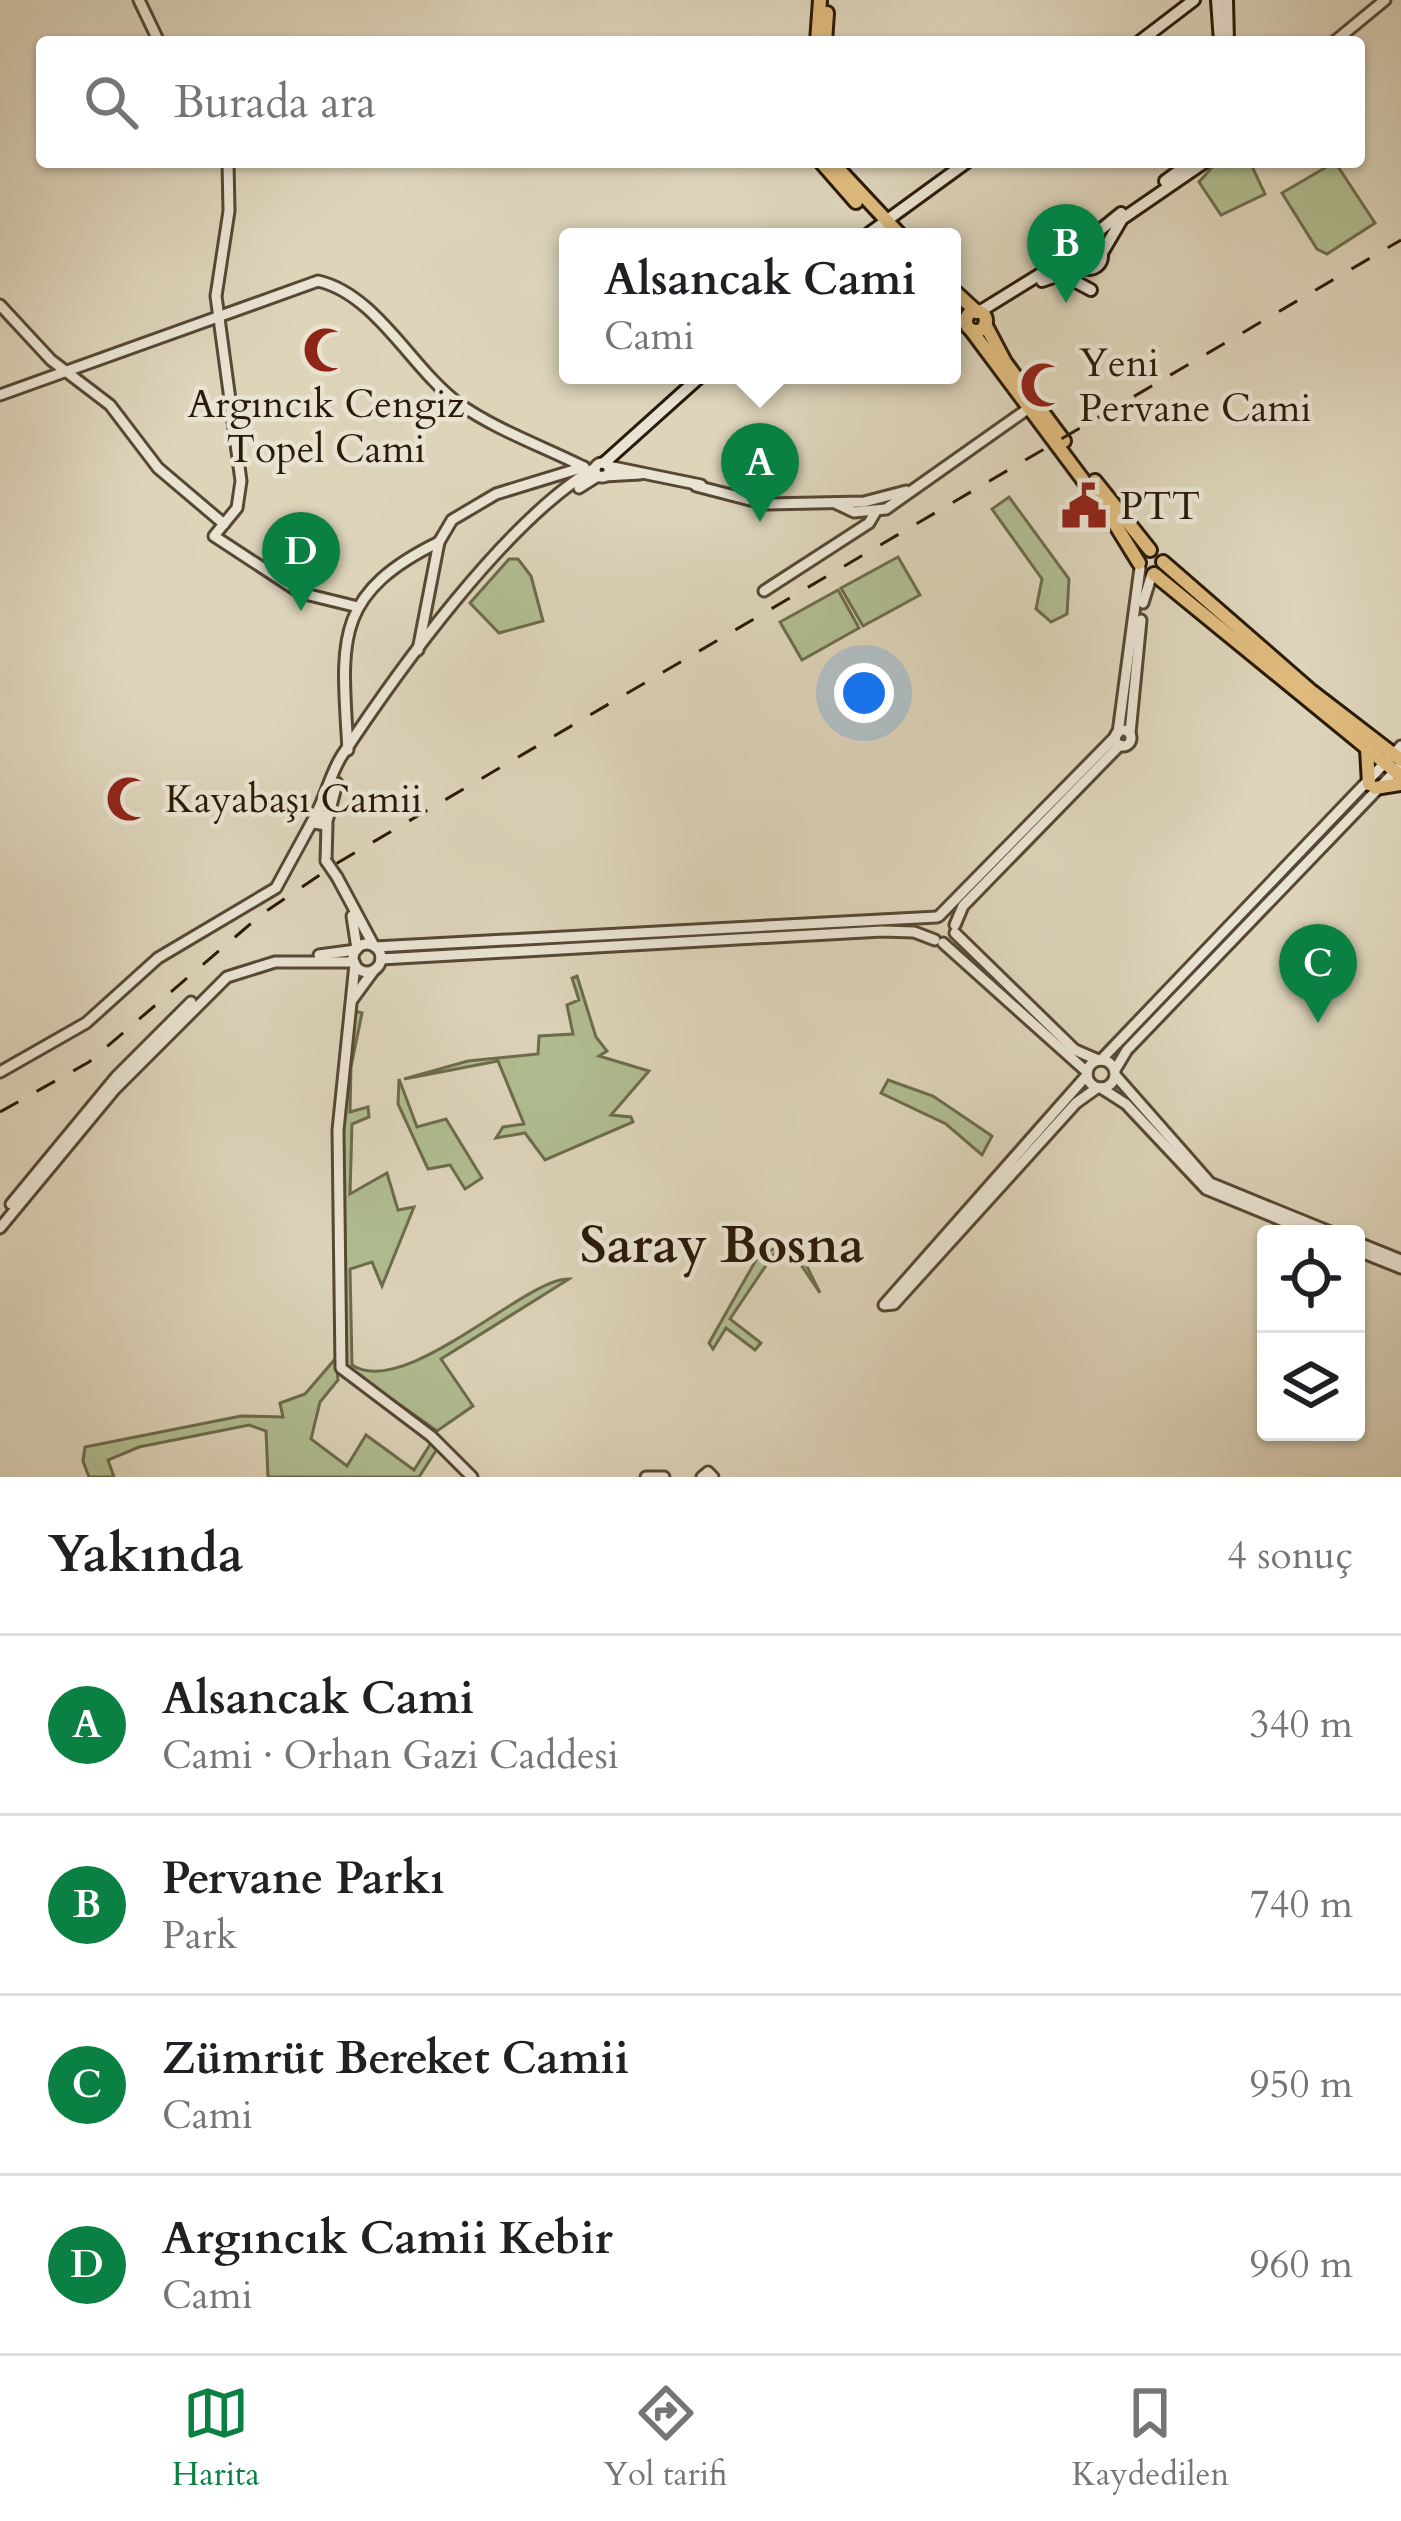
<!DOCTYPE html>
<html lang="tr">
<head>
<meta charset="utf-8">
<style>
	:root { --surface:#fff; --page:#f2f2f2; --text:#202124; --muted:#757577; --line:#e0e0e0; --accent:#0b8043 }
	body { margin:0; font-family:Cardo,serif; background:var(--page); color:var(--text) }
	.controls { position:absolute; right:36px; bottom:36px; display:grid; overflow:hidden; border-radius:12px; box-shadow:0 3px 9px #0004 }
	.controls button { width:108px; height:108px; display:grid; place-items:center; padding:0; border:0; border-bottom:3px solid var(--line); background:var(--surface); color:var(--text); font:60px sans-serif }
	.you { position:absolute; left:864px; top:693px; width:42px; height:42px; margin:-30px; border:9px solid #fff; border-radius:50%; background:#1a73e8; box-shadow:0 0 0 18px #1a73e833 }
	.badge { display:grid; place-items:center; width:78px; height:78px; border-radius:50%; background:var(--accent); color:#fff; font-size:39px; font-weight:700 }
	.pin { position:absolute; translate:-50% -99px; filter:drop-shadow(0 3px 6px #0008) }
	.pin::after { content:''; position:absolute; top:63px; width:42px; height:36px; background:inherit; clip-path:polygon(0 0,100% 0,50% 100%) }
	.popup { position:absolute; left:559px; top:228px; width:402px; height:156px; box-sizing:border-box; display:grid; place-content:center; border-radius:12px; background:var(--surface); filter:drop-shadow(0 3px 9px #0005); font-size:39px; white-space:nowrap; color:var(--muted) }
	.popup b { font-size:45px; color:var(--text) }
	.popup::after { content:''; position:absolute; left:50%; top:100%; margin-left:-24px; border:24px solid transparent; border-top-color:var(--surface) }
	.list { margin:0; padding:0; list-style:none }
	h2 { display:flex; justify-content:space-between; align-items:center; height:156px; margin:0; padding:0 48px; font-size:51px }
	h2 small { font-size:39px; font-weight:400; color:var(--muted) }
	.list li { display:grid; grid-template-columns:78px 1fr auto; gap:36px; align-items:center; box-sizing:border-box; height:180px; padding:0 48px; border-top:3px solid var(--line) }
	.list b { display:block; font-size:45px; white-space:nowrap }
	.list p { margin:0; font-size:39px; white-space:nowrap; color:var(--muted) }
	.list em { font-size:39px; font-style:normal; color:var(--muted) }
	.icon { flex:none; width:66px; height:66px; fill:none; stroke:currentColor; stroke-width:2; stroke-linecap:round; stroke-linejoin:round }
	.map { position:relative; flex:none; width:1401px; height:1477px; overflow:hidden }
	.search { position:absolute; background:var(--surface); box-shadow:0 3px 9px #0004; left:36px; right:36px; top:36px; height:132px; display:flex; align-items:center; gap:30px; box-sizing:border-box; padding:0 42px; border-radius:12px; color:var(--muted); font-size:45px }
	.sheet { height:876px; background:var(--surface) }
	nav { display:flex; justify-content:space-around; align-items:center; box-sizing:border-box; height:168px; border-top:3px solid var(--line); background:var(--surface); font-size:33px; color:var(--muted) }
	nav a { display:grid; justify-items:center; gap:6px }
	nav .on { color:var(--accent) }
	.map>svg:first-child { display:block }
	.green { fill:#b0bd91; stroke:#6d6c4c; stroke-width:3 }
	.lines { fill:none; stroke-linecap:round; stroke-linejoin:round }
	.tertiary-casing { stroke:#574834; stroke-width:15 }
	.secondary-casing { stroke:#2a1a08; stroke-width:16 }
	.primary-casing { stroke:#2a1a08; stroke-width:18 }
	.tertiary { stroke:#e9e3d2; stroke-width:9 }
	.secondary { stroke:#e9e3d2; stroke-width:10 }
	.primary { stroke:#deba7d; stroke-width:12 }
	.rail { stroke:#2a1a08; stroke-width:3; stroke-dasharray:21 21; stroke-linecap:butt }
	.tertiary-bridge-casing { stroke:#574834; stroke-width:15; stroke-linecap:butt }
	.tertiary-bridge { stroke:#e9e3d2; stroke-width:9 }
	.labels { text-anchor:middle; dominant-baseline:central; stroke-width:9; stroke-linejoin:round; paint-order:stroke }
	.poi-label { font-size:39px; fill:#2a1a08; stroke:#e9e3d2; text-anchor:start }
	.district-label { font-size:51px; font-weight:bold; fill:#2a1a08; stroke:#e9e3d2 }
</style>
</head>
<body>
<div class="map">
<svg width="1401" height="1477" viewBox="0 0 1401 1477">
	<rect width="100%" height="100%" fill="#ddd4ba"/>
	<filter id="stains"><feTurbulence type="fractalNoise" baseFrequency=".00167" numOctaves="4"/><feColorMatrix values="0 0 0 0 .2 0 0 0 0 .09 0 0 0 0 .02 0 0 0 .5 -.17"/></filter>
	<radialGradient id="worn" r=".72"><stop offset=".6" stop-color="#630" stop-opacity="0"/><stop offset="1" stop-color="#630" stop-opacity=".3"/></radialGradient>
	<g class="green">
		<path d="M1217 162H1250L1265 194 1221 215 1199 182Z"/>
		<path d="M1335 162 1375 223 1327 254 1317 249 1282 193Z"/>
		<path d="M1009 497 1069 579 1067 614 1051 622 1036 609 1042 579 992 509Z"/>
		<path d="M898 557 920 595 863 626 841 588Z"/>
		<path d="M509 559H518L531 576 543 621 499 633 470 603Z"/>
		<path d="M838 590 859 628 802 660 780 622Z"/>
		<path d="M577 976 596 1037 607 1051 599 1056 649 1071 611 1115 631 1117 633 1122 545 1160 525 1133 496 1138 503 1127 524 1124 498 1061 404 1079 468 1061 538 1054 539 1036 573 1034 567 1005 579 1000 572 978Z"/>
		<path d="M355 1011 362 1013 351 1067 350 1112 368 1107 369 1117 352 1124 350 1194 387 1173 398 1210 414 1207 382 1286 372 1262 350 1269 352 1365C405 1400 528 1276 569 1279L441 1359 473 1406 437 1431 345 1366 342 1112Z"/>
		<path d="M399 1079 417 1127 446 1119 482 1178 465 1189 450 1165 428 1169 398 1104Z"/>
		<path d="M888 1080 933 1096 992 1136 982 1155 946 1124 881 1093Z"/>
		<path d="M778 1246H797L820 1293 793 1253 773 1255 730 1319 761 1343 755 1350 726 1328 713 1349 709 1343 756 1260Z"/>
		<path d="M336 1358 338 1380 320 1402 311 1439 347 1466 366 1435 414 1470 433 1440 439 1446 419 1477H268L266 1431 249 1425 139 1447 108 1460 114 1477H89L83 1461 85 1447 241 1416 283 1417 280 1403 305 1394Z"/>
	</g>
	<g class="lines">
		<g class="tertiary-casing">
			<g id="tertiary">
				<path d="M139 0 159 42"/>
				<path d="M1334 42 1385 0"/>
				<path d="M228 162 229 211 216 296 241 481 237 508 214 536 301 593 354 606"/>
				<path d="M0 305 51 360 110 405 158 468 224 524"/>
				<path d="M0 395 318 281C376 294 412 369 458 403 496 430 542 446 584 467"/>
				<circle cx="602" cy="470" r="7"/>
				<path d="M608 466 701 485"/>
				<path d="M604 476 640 474"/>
				<path d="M696 486 766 504 864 502 906 491"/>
				<path d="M579 488 598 476"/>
				<path d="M835 503 854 512 886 509 1029 408"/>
				<path d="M764 591 869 523 876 511"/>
				<path d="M1143 603 1152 574"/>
				<path d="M418 650 439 542 452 520 496 494 584 467"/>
				<circle cx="1123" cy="738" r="8"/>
				<path d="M1118 733 1140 568"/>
				<path d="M1130 733 1141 620"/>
				<path d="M348 750C342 643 331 595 439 542"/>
				<path d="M315 816C325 798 330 775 341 757 397 672 506 520 595 468"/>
				<path d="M327 819 319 814 314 823 326 825 337 783"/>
				<path d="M326 861 327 824"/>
				<path d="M337 877 374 946"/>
				<path d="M352 916 357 949"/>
				<path d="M939 916 1116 736"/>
				<path d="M955 925 963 906 1120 745"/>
				<path d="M955 933 1075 1050 1098 1060"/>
				<path d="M943 943 1087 1072"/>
				<circle cx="367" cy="958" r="14"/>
				<path d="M375 947 937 917"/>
				<path d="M319 955 356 950"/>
				<path d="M381 959 882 931 914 932 935 940"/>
				<path d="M355 964 338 1130 341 1368 431 1436 472 1477"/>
				<path d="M352 1000 374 970"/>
				<circle cx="1101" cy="1074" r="14"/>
				<path d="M1101 1060 1401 746"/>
				<path d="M1115 1070 1127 1050 1398 768"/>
				<path d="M0 1072 86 1023 158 958 276 888 313 820"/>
				<path d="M1087 1075 884 1305 894 1304 1076 1103 1097 1088"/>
				<path d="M1116 1076 1210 1183 1335 1234"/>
				<path d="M1101 1088 1126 1104 1206 1189 1315 1234"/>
				<path d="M11 1204 116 1077 191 1002"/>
				<path d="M0 1228 115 1089 227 977 275 962H354"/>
				<path d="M1356 1242 1401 1260"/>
				<path d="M1356 1250 1401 1268"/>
				<path d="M646 1477H664"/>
				<path d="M702 1477 708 1472 713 1477"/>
			</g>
		</g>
		<g class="secondary-casing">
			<g id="secondary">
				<path d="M1217 0 1220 42"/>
				<path d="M1227 0 1228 42"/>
				<path d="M1139 42 1194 0"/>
				<path d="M1165 181 1191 162"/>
				<path d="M864 237 967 162"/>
				<circle cx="1089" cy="256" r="13"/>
				<path d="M1083 244 1121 213"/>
				<path d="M1102 253 1122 219 1205 162"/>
				<path d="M1061 274 1091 290"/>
				<path d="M1042 281 1082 267"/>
				<path d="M979 312 1076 252"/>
				<path d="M604 463 702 375"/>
			</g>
		</g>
		<g class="primary-casing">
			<g id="primary">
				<path d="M817 42 820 0"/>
				<path d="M825 42 827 13"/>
				<path d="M821 162 856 202"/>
				<path d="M832 162 902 237"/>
				<path d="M952 289 977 312"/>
				<circle cx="976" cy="321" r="10"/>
				<path d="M985 324 1005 362 1064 441"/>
				<path d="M971 330 1110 516 1139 563"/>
				<path d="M1095 481 1150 550"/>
				<path d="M1163 562 1311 691 1401 760"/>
				<path d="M1154 574 1401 776"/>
				<path d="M1367 749 1369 784"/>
				<path d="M1375 788 1401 784"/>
			</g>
		</g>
		<use href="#tertiary" class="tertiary"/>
		<use href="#secondary" class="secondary"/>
		<use href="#primary" class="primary"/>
		<path class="rail" d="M0 1112 89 1062 262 914 339 862 1401 240"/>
		<g class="tertiary-bridge-casing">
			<path id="tertiary-bridge" d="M326 861 337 877"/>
		</g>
		<use href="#tertiary-bridge" class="tertiary-bridge"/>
	</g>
	<defs>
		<g id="mosque-bare" transform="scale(3.6)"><path d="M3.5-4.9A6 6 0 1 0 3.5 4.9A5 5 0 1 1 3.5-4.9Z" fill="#8f2418" stroke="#e9e3d2" stroke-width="2.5" paint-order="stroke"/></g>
		<g id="civic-bare" transform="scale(3.6)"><path d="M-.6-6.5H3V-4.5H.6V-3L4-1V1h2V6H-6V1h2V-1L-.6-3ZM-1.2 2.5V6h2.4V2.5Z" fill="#8f2418" stroke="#e9e3d2" stroke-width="2.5" paint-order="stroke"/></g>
	</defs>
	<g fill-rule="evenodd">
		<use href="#mosque-bare" x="326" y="350"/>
		<use href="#mosque-bare" x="1043" y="385"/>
		<use href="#civic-bare" x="1084" y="506"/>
		<use href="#mosque-bare" x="129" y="799"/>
	</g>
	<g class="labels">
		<g class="poi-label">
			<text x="1079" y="363">Yeni<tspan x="1079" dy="45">Pervane Cami</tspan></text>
			<text x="326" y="404" text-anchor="middle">Argıncık Cengiz<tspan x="326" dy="45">Topel Cami</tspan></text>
			<text x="1120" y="506">PTT</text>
			<text x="165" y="799">Kayabaşı Camii</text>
		</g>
		<g class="district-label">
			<text x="722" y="1246">Saray Bosna</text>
		</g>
	</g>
	<rect width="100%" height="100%" filter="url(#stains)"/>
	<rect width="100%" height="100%" fill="url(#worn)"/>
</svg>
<div class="controls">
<button><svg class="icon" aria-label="locate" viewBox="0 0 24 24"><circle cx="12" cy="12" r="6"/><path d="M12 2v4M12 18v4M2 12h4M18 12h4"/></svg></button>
<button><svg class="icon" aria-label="layers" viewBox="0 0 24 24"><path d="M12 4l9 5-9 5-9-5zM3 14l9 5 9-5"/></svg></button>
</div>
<div class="you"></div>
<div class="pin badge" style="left:760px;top:522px">A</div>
<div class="popup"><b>Alsancak Cami</b>Cami</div>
<div class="pin badge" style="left:1066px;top:303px">B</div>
<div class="pin badge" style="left:1318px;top:1023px">C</div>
<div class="pin badge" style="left:301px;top:611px">D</div>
<div class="search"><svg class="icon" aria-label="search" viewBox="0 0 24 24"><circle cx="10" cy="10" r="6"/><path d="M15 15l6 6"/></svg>Burada ara</div>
</div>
<section class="sheet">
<h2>Yakında<small>4 sonuç</small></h2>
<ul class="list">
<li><span class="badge">A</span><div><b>Alsancak Cami</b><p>Cami · Orhan Gazi Caddesi</p></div><em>340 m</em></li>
<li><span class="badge">B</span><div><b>Pervane Parkı</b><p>Park</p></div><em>740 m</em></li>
<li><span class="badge">C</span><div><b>Zümrüt Bereket Camii</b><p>Cami</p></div><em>950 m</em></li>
<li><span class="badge">D</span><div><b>Argıncık Camii Kebir</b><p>Cami</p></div><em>960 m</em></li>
</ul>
</section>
<nav>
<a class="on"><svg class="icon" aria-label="map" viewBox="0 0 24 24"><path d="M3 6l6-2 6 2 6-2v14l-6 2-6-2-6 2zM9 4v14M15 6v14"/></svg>Harita</a>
<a><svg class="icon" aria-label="directions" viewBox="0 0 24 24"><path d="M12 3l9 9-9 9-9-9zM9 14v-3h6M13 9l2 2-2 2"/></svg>Yol tarifi</a>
<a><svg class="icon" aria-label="saved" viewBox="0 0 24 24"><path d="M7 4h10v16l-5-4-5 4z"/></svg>Kaydedilen</a>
</nav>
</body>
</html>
